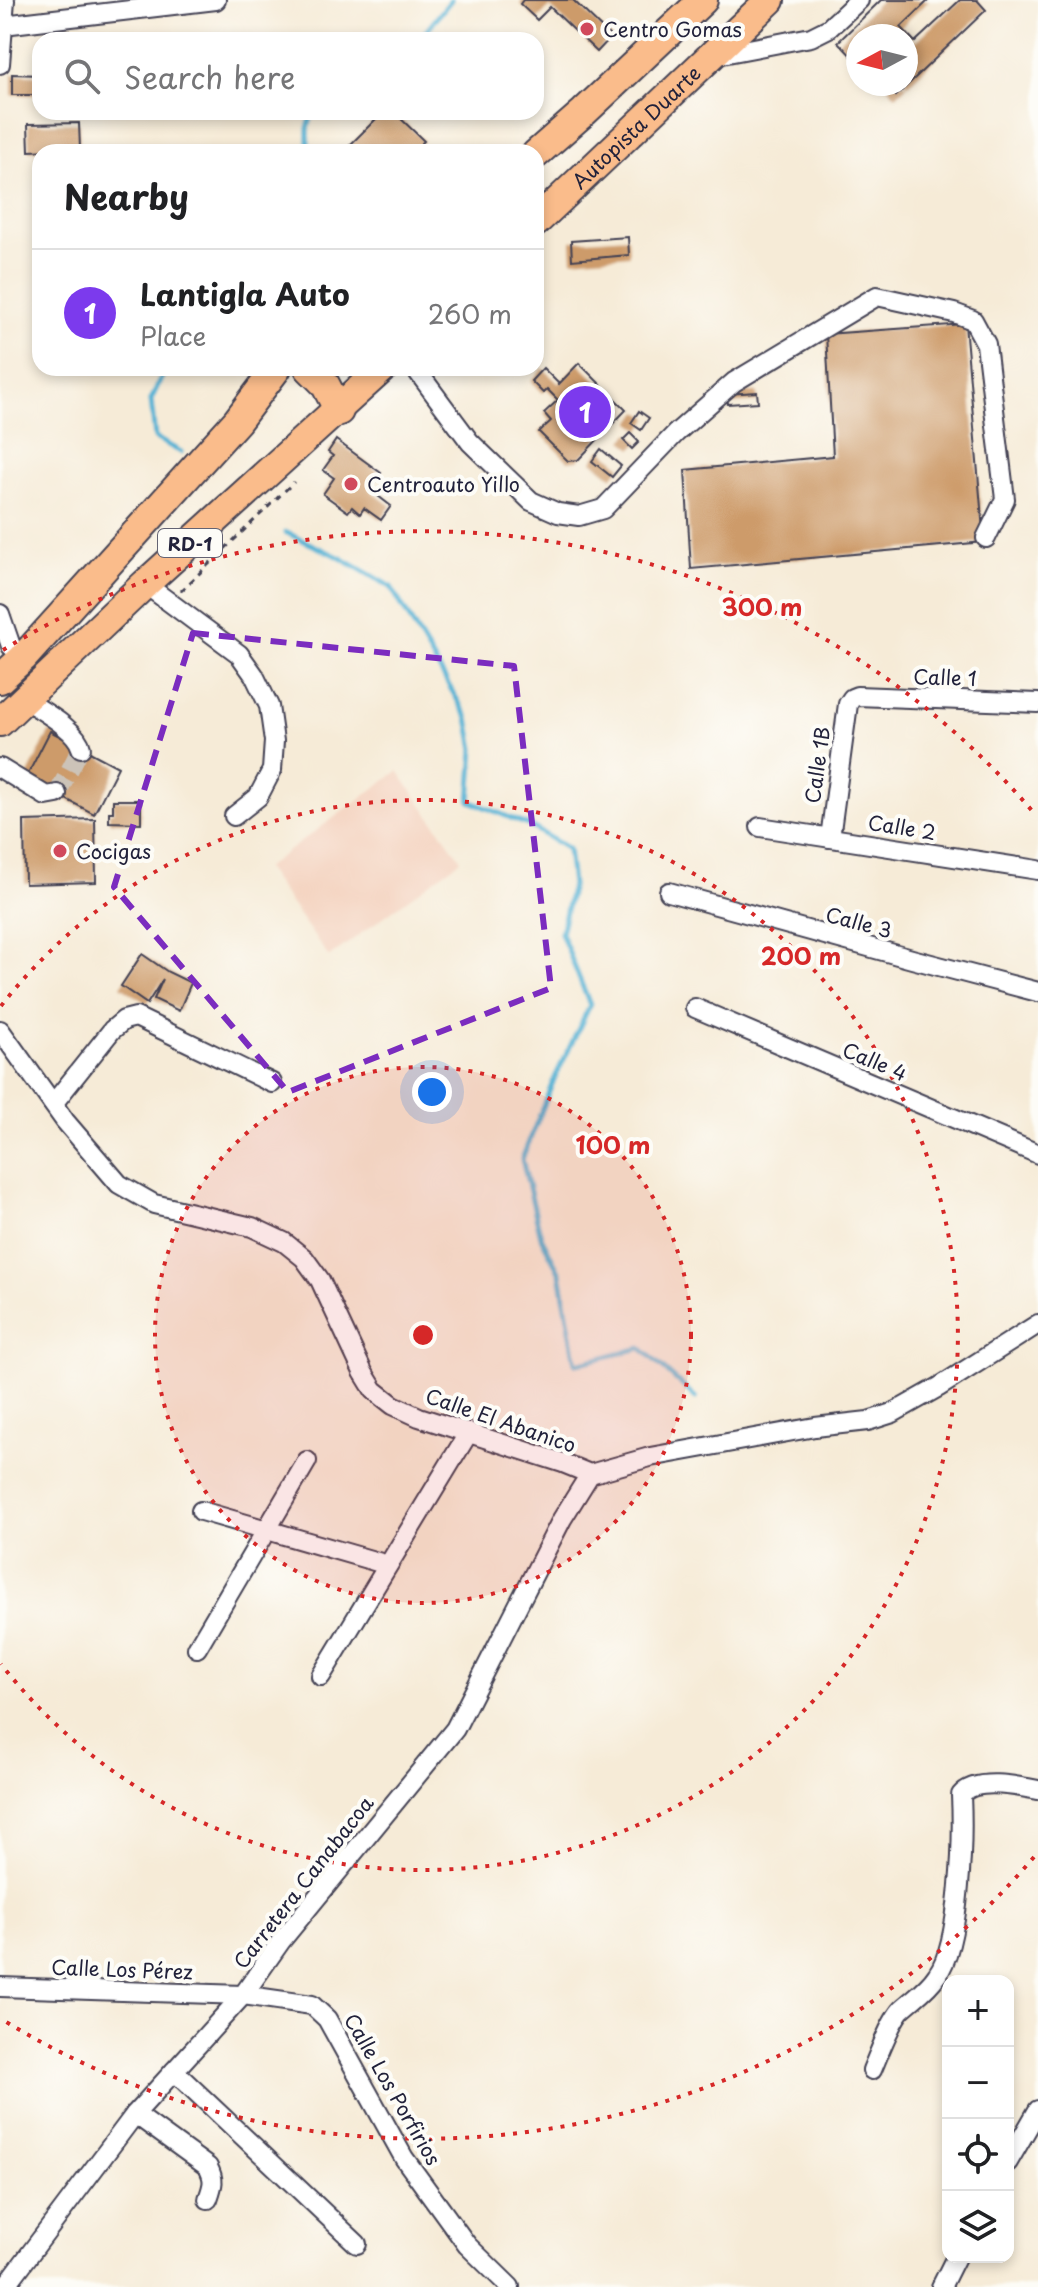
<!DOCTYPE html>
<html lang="en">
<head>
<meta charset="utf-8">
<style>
	:root { --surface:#fff; --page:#f2f2f2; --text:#202124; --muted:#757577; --line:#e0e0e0; --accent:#7c3aed }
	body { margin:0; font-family:"Playpen Sans",sans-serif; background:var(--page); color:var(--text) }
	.controls { position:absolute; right:24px; bottom:24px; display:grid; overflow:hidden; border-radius:16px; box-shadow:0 4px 12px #0003 }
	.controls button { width:72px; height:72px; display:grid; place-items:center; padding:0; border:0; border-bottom:2px solid var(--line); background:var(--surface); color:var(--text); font:40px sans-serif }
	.compass { position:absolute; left:846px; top:24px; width:72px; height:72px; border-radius:50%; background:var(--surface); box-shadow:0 4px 12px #0003; rotate:263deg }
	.you { position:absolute; left:432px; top:1092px; width:28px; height:28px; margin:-20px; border:6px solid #fff; border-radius:50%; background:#1a73e8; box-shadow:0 0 0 12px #1a73e833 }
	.badge { display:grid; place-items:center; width:52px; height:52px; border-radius:50%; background:var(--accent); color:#fff; font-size:26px; font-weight:700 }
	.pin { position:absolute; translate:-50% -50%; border:4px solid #fff; box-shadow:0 2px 8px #0006 }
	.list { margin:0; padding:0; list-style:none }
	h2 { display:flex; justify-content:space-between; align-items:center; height:104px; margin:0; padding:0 32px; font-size:34px }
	h2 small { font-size:26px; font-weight:400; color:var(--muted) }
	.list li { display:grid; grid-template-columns:52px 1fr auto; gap:24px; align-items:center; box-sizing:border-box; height:128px; padding:0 32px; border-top:2px solid var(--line) }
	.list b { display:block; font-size:30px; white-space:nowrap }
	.list p { margin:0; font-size:26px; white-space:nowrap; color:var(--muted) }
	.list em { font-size:26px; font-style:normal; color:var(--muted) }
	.icon { flex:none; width:44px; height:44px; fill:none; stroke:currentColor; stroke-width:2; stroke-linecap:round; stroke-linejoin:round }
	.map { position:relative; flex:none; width:1038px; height:2287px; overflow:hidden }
	.search { position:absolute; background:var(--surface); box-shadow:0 4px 12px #0003; left:32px; top:32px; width:512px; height:88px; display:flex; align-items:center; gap:20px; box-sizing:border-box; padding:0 28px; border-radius:24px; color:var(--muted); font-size:30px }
	.panel { position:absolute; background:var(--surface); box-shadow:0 4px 12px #0003; left:32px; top:144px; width:512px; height:232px; border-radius:24px }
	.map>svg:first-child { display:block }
	.built { fill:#f4d3c0 }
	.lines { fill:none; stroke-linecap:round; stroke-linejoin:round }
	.stream { stroke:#55b2d4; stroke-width:5 }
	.building { fill:#cd9b6a }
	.minor-tunnel { stroke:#ccc3b8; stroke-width:18; stroke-dasharray:18 9; stroke-linecap:butt }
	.minor-casing { stroke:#424052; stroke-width:22 }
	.highway-casing { stroke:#424052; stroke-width:32 }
	.path { stroke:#424052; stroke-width:3; stroke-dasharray:6 6; stroke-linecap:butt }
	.minor { stroke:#fff; stroke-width:18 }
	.highway { stroke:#fabc8b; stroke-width:28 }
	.marked { fill:none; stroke:#7b2cbf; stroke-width:6; stroke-dasharray:16 10; stroke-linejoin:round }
	.ring { fill:none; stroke:#d62828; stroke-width:4; stroke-dasharray:4 8 }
	.poi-dot { fill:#d1495b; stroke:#fdfcf7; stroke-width:3 }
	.labels { text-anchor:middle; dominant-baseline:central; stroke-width:8; stroke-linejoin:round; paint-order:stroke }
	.shield { fill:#fdfcf7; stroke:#646373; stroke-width:2 }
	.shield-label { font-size:18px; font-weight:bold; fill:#22223b }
	.poi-label { font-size:20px; fill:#22223b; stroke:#fdfcf7; text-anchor:start }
	.street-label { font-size:20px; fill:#22223b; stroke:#fdfcf7 }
	.centre { fill:#d62828; stroke:#fdfcf7; stroke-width:4 }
	.ring-label { font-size:24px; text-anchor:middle; font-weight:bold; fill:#d62828; stroke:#fdfcf7; stroke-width:8; stroke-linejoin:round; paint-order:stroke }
</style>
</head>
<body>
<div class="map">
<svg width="1038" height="2287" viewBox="0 0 1038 2287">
	<rect width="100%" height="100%" fill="#fdfcf7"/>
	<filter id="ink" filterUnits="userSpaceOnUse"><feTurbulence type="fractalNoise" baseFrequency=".0125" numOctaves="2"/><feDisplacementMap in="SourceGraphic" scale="16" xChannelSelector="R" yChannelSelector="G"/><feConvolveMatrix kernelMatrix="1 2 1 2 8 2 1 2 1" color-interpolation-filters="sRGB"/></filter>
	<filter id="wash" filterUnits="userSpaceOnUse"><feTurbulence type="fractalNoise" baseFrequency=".006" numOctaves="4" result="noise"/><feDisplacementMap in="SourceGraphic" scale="32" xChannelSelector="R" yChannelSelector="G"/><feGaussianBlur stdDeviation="1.8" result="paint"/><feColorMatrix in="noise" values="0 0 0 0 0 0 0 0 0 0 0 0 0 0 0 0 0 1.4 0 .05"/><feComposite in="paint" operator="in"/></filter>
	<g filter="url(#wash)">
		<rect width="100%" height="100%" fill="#f6ebd7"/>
		<path class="built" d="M398 771 461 860 329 957 265 868Z"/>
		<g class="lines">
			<g class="stream">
				<path d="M419 40 451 0"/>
				<path d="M308 152V128L313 112"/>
				<path d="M166 368 151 400 155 438 181 452"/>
				<path d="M285 532 339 557 391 587 468 718 474 749 470 801 532 827 568 849 572 885 561 933 590 1005 553 1082 522 1159 541 1237 560 1273 576 1364 641 1348 696 1398"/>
			</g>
		</g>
		<g id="blocks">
			<g class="building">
				<path d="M523 0H573L611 37 597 52 550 7 537 20 520 4Z"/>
				<path d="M881 0H929L901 27 915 42 960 0H977L986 10 896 96 885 84H906V36H858V63L838 42Z"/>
				<path d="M12 74 40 75V95H12Z"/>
				<path d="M383 112H394L424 141 413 152H343Z"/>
				<path d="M79 123 80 149 29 151 28 124Z"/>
				<path d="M628 237 629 255 572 260 571 241Z"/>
				<path d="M965 324 984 542 691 569 685 470 833 456 826 334Z"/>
				<path d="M579 363 626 410 578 460 568 461 539 432 551 421 544 413 558 400 547 389 543 393 531 381 543 368 559 384Z"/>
				<path d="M757 392 758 402 728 404 727 394Z"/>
				<path d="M639 411 649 418 641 430 631 423Z"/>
				<path d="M630 433 639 442 632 449 623 440Z"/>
				<path d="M336 440 381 473 369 489 391 506 381 520 364 508 360 514 352 507 348 512 323 494 334 478 323 470 333 456 328 452Z"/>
				<path d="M601 449 621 466 612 477 592 461Z"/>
				<path d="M50 731 118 767 94 814 26 778Z"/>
				<path d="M113 800H141V823L109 822V812H113Z"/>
				<path d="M95 819 96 882 25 884 24 821Z"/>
				<path d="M142 954 168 972 191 983 179 1011 154 999 163 979 147 1004 121 986Z"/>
			</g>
		</g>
	</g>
	<g filter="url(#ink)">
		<use href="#blocks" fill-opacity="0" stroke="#424052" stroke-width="2"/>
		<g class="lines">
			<path class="minor-tunnel" d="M57 794 81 748"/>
			<g class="minor-casing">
				<g id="minor">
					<path d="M3 25 216 0"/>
					<path d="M712 56 811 37 829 28 859 0"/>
					<path d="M0 64 5 0"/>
					<path d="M415 368 470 442 531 501 558 513 579 516 603 509 676 433 734 382 877 296 954 313 973 320 986 344 1005 499 986 538"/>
					<path d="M145 584 239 654 254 675 269 706 274 741 272 770 258 797 234 816"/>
					<path d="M0 614 11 646 23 658"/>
					<path d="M24 699C40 710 77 729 81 748"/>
					<path d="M0 768 46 796 57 794"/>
					<path d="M760 827 1038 870"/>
					<path d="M830 838 848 704 852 698 857 696 1038 703"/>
					<path d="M669 892 912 959 1038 992"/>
					<path d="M695 1008 1038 1154"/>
					<path d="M0 1030 65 1121 119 1184 154 1204 252 1227 284 1242 304 1258 320 1280 363 1372 374 1390 393 1405 419 1417 563 1463 590 1474 650 1457 815 1427 868 1421 893 1413 939 1387 1038 1324"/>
					<path d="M53 1104 112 1030 124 1020 136 1017 272 1083"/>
					<path d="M201 1511 388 1565"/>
					<path d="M197 1648 307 1461"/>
					<path d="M321 1676 469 1432"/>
					<path d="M0 1987 243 1995 312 2005 327 2019 404 2158 467 2245 510 2287"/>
					<path d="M872 2070C879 2054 891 2020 902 2009 914 1998 928 1989 937 1975 961 1943 963 1836 961 1795 975 1777 1018 1786 1038 1790"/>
					<path d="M174 2071 357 2244"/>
					<path d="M135 2114 208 2167C215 2180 213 2185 208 2199"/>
					<path d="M1008 2162 1038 2110"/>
					<path d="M5 2287 135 2114 243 1995 281 1941 455 1729 562 1519 590 1474"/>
					<path d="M941 2287 956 2257"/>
				</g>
			</g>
			<g class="highway-casing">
				<g id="highway">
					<path d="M536 154 584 112 703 0"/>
					<path id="s1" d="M536 222 770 0"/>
					<path d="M309 368 325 384 339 411"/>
					<path d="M0 679 23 658 237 421 277 368"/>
					<path d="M0 722 145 584 383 368"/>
				</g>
			</g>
			<path class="path" d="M181 591 294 482"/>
			<use href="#minor" class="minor"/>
			<use href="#highway" class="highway"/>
		</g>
	</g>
	<path class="marked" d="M193 633 514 666 551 988 288 1092 114 887Z"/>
	<circle cx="423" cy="1335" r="268" fill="#d62828" fill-opacity=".12"/>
	<g class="ring">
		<circle cx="423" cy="1335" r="268"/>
		<path d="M1 1006A535 535 0 1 1 1 1664"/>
		<path d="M1034 1857A803 803 0 0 1 3 2020M3 650A803 803 0 0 1 1034 813"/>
	</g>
	<g class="poi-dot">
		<circle cx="587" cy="29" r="8"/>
		<circle cx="351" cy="484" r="8"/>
		<circle cx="60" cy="851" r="8"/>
	</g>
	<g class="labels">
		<rect class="shield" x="158" y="529" width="64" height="28" rx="6"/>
		<g class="shield-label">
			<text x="190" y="543">RD-1</text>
		</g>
		<g class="poi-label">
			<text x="603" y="29">Centro Gomas</text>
			<text x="367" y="484">Centroauto Yillo</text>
			<text x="76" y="851">Cocigas</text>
		</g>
		<g class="street-label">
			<text stroke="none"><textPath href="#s1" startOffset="138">Autopista Duarte</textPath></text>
			<text transform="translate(945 677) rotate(2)">Calle 1</text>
			<text transform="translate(817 765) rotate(-82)">Calle 1B</text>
			<text transform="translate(902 827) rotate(9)">Calle 2</text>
			<text transform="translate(859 922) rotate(15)">Calle 3</text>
			<text transform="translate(875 1061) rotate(23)">Calle 4</text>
			<text transform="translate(501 1420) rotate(19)">Calle El Abanico</text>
			<text transform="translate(303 1882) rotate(-52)">Carretera Canabacoa</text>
			<text transform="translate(122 1969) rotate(2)">Calle Los Pérez</text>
			<text transform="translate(393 2089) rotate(60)">Calle Los Porfirios</text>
		</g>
	</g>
	<circle cx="423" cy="1335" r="12" class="centre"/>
	<g class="ring-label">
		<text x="762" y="616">300 m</text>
		<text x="801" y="965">200 m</text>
		<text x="613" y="1154">100 m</text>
	</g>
</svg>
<div class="controls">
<button>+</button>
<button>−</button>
<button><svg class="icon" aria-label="locate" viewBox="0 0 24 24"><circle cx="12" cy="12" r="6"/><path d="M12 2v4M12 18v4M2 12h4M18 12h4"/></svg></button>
<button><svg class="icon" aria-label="layers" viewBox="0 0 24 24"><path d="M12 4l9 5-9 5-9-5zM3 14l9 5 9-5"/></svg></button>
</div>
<svg class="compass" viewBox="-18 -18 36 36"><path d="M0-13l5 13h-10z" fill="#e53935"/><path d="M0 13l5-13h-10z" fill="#757577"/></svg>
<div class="you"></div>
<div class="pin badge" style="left:585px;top:412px">1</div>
<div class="search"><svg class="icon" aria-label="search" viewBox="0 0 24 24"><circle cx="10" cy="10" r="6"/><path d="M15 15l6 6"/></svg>Search here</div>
<section class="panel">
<h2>Nearby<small></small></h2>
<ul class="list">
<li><span class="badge">1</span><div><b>Lantigla Auto</b><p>Place</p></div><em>260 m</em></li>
</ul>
</section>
</div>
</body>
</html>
